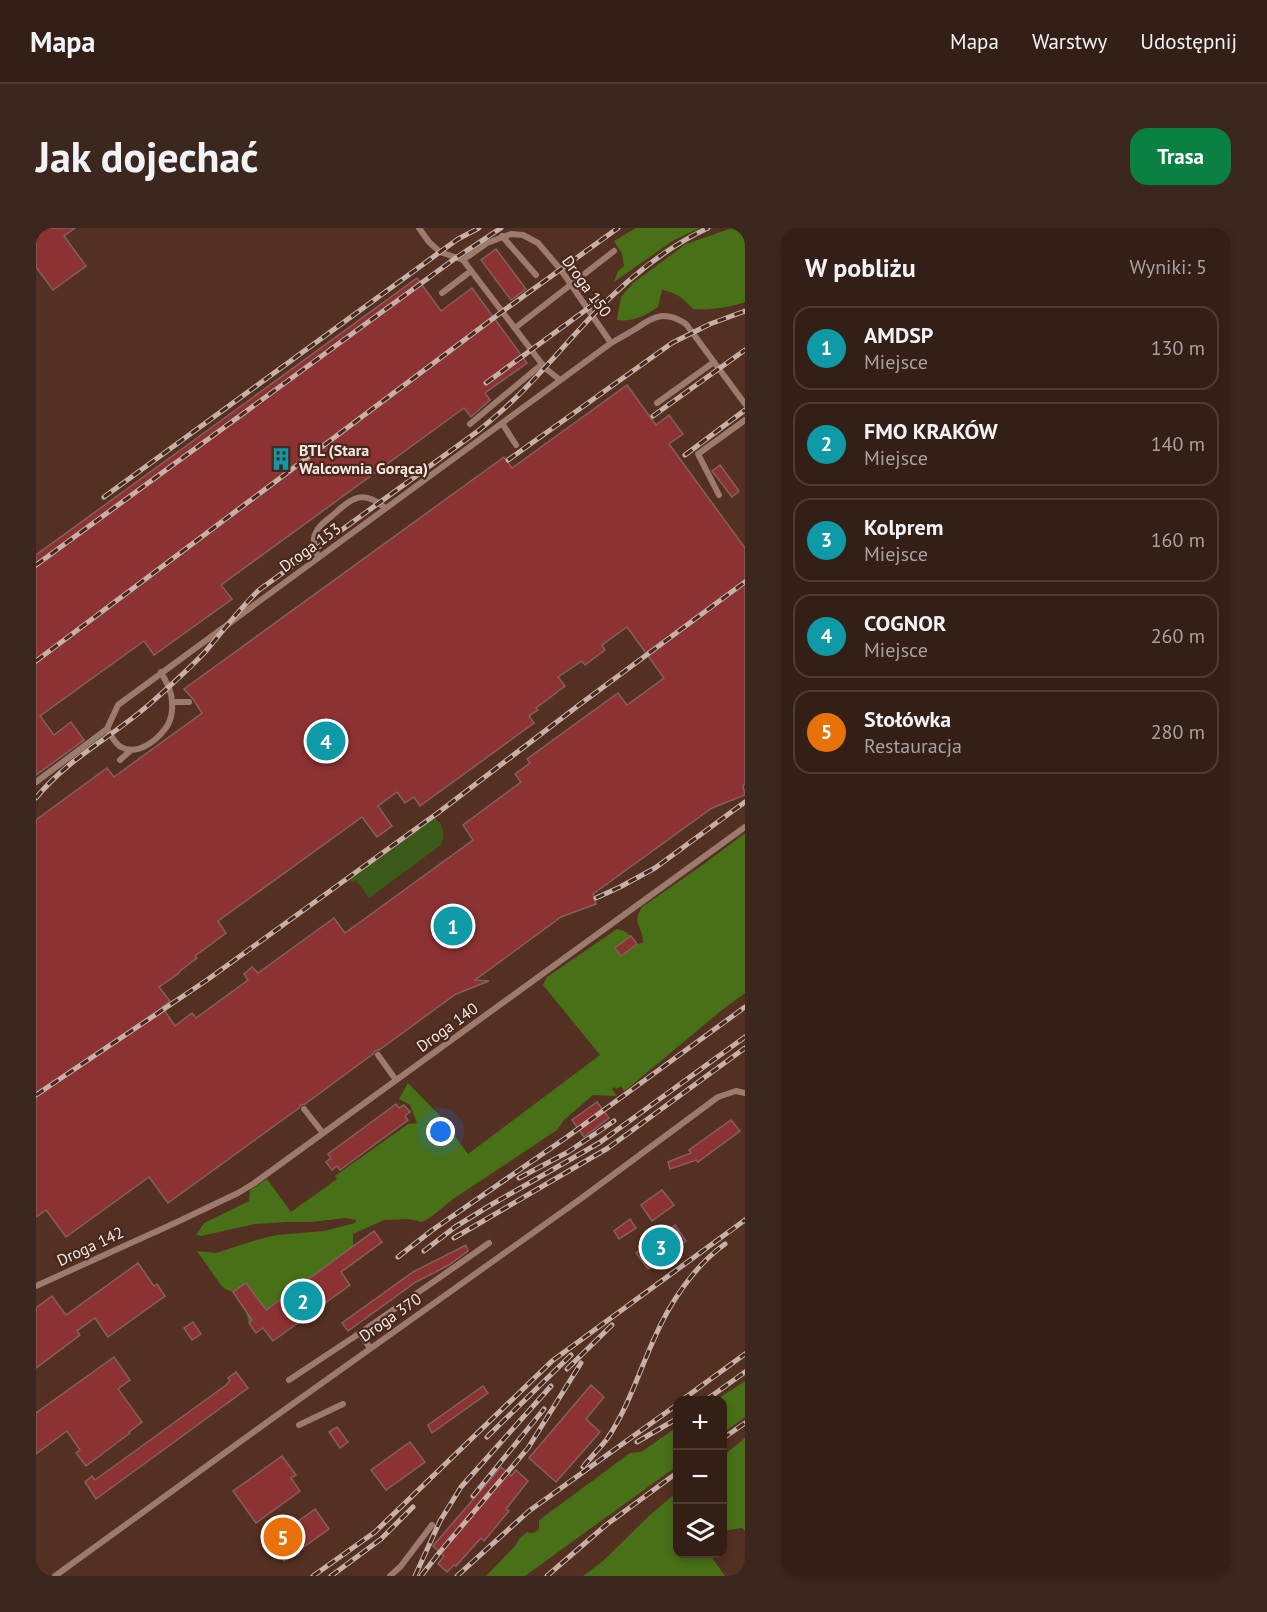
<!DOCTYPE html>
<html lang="pl">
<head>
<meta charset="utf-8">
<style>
	:root { --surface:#341f16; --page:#3c271f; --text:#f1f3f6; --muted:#a9a2a1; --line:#4e3d35; --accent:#0b8043 }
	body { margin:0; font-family:"PT Sans",sans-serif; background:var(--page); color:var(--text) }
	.controls { position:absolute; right:18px; bottom:18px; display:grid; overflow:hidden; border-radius:12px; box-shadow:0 3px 9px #0003 }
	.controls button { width:54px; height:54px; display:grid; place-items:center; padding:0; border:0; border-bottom:2px solid var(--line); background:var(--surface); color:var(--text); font:30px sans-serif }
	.you { position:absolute; left:405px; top:904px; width:21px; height:21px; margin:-15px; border:4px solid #fff; border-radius:50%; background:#1a73e8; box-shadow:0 0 0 9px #1a73e833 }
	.badge { display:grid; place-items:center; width:39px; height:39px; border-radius:50%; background:var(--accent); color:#fff; font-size:20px; font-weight:700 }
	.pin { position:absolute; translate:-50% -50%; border:3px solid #fff; box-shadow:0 2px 6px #0006 }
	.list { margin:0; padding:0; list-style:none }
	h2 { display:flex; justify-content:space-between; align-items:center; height:78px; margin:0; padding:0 24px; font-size:26px }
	h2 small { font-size:20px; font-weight:400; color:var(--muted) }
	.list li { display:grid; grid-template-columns:39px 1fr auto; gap:18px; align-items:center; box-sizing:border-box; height:84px; margin:0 12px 12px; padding:0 12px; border:2px solid var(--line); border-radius:18px }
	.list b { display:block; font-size:22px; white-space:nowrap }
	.list p { margin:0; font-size:20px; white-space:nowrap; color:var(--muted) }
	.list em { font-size:20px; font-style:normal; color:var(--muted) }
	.icon { flex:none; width:33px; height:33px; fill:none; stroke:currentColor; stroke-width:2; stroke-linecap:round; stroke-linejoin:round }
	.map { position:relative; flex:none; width:709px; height:1348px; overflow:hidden; border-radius:18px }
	header { display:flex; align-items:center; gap:36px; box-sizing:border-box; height:84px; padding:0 30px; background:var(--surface); border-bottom:2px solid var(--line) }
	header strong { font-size:28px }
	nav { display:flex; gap:33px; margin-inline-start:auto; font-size:21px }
	.intro { display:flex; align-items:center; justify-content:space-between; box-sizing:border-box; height:144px; padding:0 36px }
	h1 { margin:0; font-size:42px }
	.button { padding:15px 27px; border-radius:18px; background:var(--accent); color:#fff; font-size:21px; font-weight:700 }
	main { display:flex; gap:36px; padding:0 36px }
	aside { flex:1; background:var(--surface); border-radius:18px; box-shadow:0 3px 9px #0003 }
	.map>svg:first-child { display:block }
	.built { fill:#533021; fill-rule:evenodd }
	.green { fill:#3b5a19 }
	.forest { fill:#487017 }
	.building { fill:#8d3233; stroke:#84605e; stroke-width:1.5; fill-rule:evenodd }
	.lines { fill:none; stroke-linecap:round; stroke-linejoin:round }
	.service { stroke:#9c7a6d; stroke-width:6 }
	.rail-casing { stroke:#c6b0a8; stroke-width:5 }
	.rail { stroke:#46291e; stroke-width:3; stroke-dasharray:9; stroke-linecap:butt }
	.labels { text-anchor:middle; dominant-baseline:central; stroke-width:4.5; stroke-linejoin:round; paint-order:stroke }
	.street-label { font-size:16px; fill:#f9e6de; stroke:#46291e }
	.poi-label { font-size:16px; font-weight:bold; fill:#f9e6de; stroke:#46291e; text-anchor:start }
</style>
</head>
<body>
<header>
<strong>Mapa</strong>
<nav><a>Mapa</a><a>Warstwy</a><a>Udostępnij</a></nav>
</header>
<div class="intro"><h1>Jak dojechać</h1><a class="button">Trasa</a></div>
<main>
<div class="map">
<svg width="709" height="1348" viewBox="0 0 709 1348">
	<rect width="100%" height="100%" fill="#46291e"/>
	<path class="built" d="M0 0H709V1348H0ZM642 1172H686V1326H642Z"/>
	<path class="green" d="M399 590C408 597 409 606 405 617L333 670 320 652 317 655 314 652Z"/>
	<g class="forest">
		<path d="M600 0H664L638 12 578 54 582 43 588 38 586 26 578 13Z"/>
		<path d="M696 0H709V74C691 80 676 82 657 81 647 70 641 65 626 62L622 79C609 88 596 94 581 92L585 69 597 55 650 16Z"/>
		<path d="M709 605V765L686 782 596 857 588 863 585 858 580 861 578 859 576 861 581 868 557 867 528 892 521 902 417 971 395 989 386 994 372 991 348 992 317 1006V1020L325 1031 319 1033 308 1026 213 1095 209 1081 210 1055 197 1064 189 1061 184 1056 161 1023 180 1025 220 1012 241 1007 288 1003 319 995 320 992 310 990 275 994H251L219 996 165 1008 160 1007 168 995 213 973 214 962 231 951 255 984 301 951 299 948 372 896 381 895 374 877 363 871 372 855 405 889 432 926 564 827 507 757 511 749 581 701 588 703 595 708 579 719 585 727 601 716 607 715C607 697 595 697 606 679L668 636Z"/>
		<path d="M709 1153V1189L687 1205 686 1172H680Z"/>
		<path d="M641 1199V1238L489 1348H450L479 1318 484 1310 491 1304C497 1306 499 1305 503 1301V1293L506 1290 594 1225 605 1224Z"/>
		<path d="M709 1210V1303L706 1300 687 1303V1228Z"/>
		<path d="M641 1264 642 1326H674L676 1330 689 1348H547L567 1333 615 1286Z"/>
	</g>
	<g class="building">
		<path d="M0 0H39L28 8 50 38 17 62 0 39Z"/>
		<path d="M460 21 490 61 475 72 445 32Z"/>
		<path d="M381 50 405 83 436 60 491 135 449 165 454 172 435 189 428 180 185 357 196 371 118 427 108 413 4 488 18 507 35 494 48 512 0 547V327Z"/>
		<path d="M591 157 620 197 633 187 647 206 633 216 709 320V556L707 558 709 567 676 580 557 666 560 676 525 689 439 752 453 753 420 766 343 822 339 823 337 826 269 876 265 877 263 880 132 975 113 949 30 1009 10 982 0 989V592L71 540 78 549 166 485 157 471 148 461 468 229 476 240ZM591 399 628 450 591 477 582 465 491 531 494 535 479 546 485 554 427 597 437 612 309 705 298 690 222 745 216 739 208 746 212 752 160 790 156 785 139 798 126 779 134 773 123 759 142 746 144 743 161 730 159 728 190 705 182 693 326 589 341 609 356 598 342 578 361 564 369 575 378 569 384 578 498 495 493 488 502 482 500 480 529 458 522 449 546 433 549 437 569 422 566 417Z"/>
		<path d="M684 237 703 263 696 269 676 243Z"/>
		<path d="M595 708 601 716 585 728 579 720Z"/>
		<path d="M561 874 573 890 548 909 536 892Z"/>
		<path d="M360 876 363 880 368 877 374 884 369 888 372 892 304 942 301 938 296 942 290 934 295 930 292 926Z"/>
		<path d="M695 892 704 903 662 934 660 932 634 941 632 934 655 925 653 922Z"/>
		<path d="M626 962 638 977 616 993 605 977Z"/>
		<path d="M594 991 600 1000 583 1011 578 1003Z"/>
		<path d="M639 997 650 1013 612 1041 600 1025Z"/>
		<path d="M338 1003 346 1014 305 1044 314 1057 237 1113 227 1100 220 1105 213 1095 216 1092 197 1064 210 1055 230 1082Z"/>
		<path d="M430 1017 432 1023 413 1037 380 1054 312 1103 306 1095 377 1044Z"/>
		<path d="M102 1035 118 1058 121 1056 129 1068 72 1109 59 1090 41 1103 44 1107 0 1140V1080L16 1068 30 1087Z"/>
		<path d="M157 1094 165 1106 156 1112 148 1100Z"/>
		<path d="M78 1129 94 1152 82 1161 106 1194 93 1204 94 1205 50 1238 40 1225 44 1222 31 1203 0 1226V1185Z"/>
		<path d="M200 1144 212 1160 60 1271 49 1254 56 1248 59 1252 190 1157 194 1153 192 1150Z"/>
		<path d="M555 1157 568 1169 550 1191 564 1204 520 1254 493 1230Z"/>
		<path d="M447 1158 452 1165 396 1205 392 1197Z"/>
		<path d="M301 1199 312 1214 304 1220 293 1204Z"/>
		<path d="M374 1214 389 1234 350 1262 335 1242Z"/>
		<path d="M246 1228 260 1247 255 1250 264 1263 220 1295 197 1263Z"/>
		<path d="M465 1239 475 1248 480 1242 492 1253 470 1281 473 1283 448 1313 445 1310 420 1338 418 1337 411 1344 402 1336 408 1328 397 1318Z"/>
		<path d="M279 1281 293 1301 248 1333 234 1314Z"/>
	</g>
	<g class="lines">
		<g class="service">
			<path d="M383 0 393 14 404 24 427 32 451 15 475 6 487 7 502 15 525 42 575 115"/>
			<path d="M466 8 500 47"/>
			<path d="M427 32 509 140 524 152"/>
			<path d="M406 65 435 43"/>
			<path d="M479 100 578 23"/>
			<path d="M621 175 678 134"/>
			<path d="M466 195 480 217"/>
			<path d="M434 196 506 136"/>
			<path d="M683 267 662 226 709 192"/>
			<path d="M282 329C280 323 277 317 278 310 280 300 288 294 296 288 315 271 326 260 349 280"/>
			<path d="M136 474H153"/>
			<path d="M71 501C75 507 79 516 85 519 101 528 120 513 129 501 135 494 137 483 136 474 136 463 130 454 125 444"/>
			<path d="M84 532 95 522"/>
			<path d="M0 554 71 501 82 477 575 115C584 110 593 105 601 100 619 87 630 83 650 96L709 176"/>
			<path d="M342 827 360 852"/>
			<path d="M268 881 287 905"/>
			<path d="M0 1058 139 995 202 965 217 956 709 599"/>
			<path d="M324 1105 453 1015"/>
			<path d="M253 1152 324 1105 334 1120"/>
			<path d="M263 1197 307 1176"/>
			<path d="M19 1348 237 1190 543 972 682 869 700 863 709 865"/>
			<path d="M354 1348 365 1338 396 1297"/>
		</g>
		<g class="rail-casing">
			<g id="rail">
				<path d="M450 155 562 73"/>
				<path d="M617 188 709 122"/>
				<path d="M649 227 709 182"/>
				<path d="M472 232 636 115 674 96 709 83"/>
				<path d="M68 269 404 24 422 11 443 0"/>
				<path d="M0 337 421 29 465 0"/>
				<path d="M0 433 467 83 582 0"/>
				<path d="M0 570C32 530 78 508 116 474 134 458 152 442 169 424 187 403 203 381 223 362L442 203C452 195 461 187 470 179 501 151 527 118 556 88 590 52 627 21 672 0"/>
				<path d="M560 670 584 659 619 640 709 574"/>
				<path d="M0 867 171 752 403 584 543 477 709 354"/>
				<path d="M483 950 532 924 578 893"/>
				<path d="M418 1010 572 920 709 820"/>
				<path d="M388 1023 419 999 453 978 563 915 709 809"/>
				<path d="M362 1029 395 1003 531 909 709 779"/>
				<path d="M531 1141 576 1097"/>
				<path d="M646 1172 709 1126"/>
				<path d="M670 1172 709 1144"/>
				<path d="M451 1209 535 1127"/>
				<path d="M686 1211 709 1195"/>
				<path d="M601 1214 642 1190"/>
				<path d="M547 1239C555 1229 564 1220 571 1211 592 1180 603 1144 618 1111 633 1076 658 1038 689 1016"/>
				<path d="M437 1268 508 1181"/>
				<path d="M277 1348 339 1304 516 1133 709 992"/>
				<path d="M295 1348 345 1311 377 1279"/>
				<path d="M379 1348 404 1293 425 1259 515 1158"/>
				<path d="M385 1348 403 1325 492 1220 545 1135"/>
				<path d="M421 1348 493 1283 642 1176"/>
				<path d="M511 1348 570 1297 642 1244"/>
			</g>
		</g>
		<use href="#rail" class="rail"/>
	</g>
	<defs>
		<g id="building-bare" transform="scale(1.8)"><path d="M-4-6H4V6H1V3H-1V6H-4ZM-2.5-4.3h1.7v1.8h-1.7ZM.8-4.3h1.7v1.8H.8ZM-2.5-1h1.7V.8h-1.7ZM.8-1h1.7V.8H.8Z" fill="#0f9aa8" stroke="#46291e" stroke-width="2.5" paint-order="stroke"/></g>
	</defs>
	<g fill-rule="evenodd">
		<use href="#building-bare" x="245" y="231"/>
	</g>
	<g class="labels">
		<g class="street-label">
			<text transform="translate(551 58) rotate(54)">Droga 150</text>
			<text transform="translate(274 319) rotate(-36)">Droga 153</text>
			<text transform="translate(411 799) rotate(-36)">Droga 140</text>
			<text transform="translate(54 1018) rotate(-25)">Droga 142</text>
			<text transform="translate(354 1089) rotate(-35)">Droga 370</text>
		</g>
		<g class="poi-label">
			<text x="263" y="222">BTL (Stara<tspan x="263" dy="18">Walcownia Gorąca)</tspan></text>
		</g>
	</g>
</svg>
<div class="controls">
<button>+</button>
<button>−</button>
<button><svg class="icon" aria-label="layers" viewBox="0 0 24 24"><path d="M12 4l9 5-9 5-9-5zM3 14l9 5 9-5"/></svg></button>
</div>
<div class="you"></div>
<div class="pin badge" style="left:417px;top:698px;background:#0f9aa8">1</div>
<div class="pin badge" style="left:267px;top:1073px;background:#0f9aa8">2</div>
<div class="pin badge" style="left:625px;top:1019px;background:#0f9aa8">3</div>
<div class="pin badge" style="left:290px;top:513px;background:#0f9aa8">4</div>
<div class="pin badge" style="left:247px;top:1309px;background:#e8710a">5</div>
</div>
<aside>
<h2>W pobliżu<small>Wyniki: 5</small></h2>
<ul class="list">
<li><span class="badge" style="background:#0f9aa8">1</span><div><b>AMDSP</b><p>Miejsce</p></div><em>130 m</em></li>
<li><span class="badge" style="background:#0f9aa8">2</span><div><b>FMO KRAKÓW</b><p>Miejsce</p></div><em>140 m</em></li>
<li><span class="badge" style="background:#0f9aa8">3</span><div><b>Kolprem</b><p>Miejsce</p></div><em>160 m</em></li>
<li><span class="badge" style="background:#0f9aa8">4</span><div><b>COGNOR</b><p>Miejsce</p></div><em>260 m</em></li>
<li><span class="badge" style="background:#e8710a">5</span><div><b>Stołówka</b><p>Restauracja</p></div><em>280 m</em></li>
</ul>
</aside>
</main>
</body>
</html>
